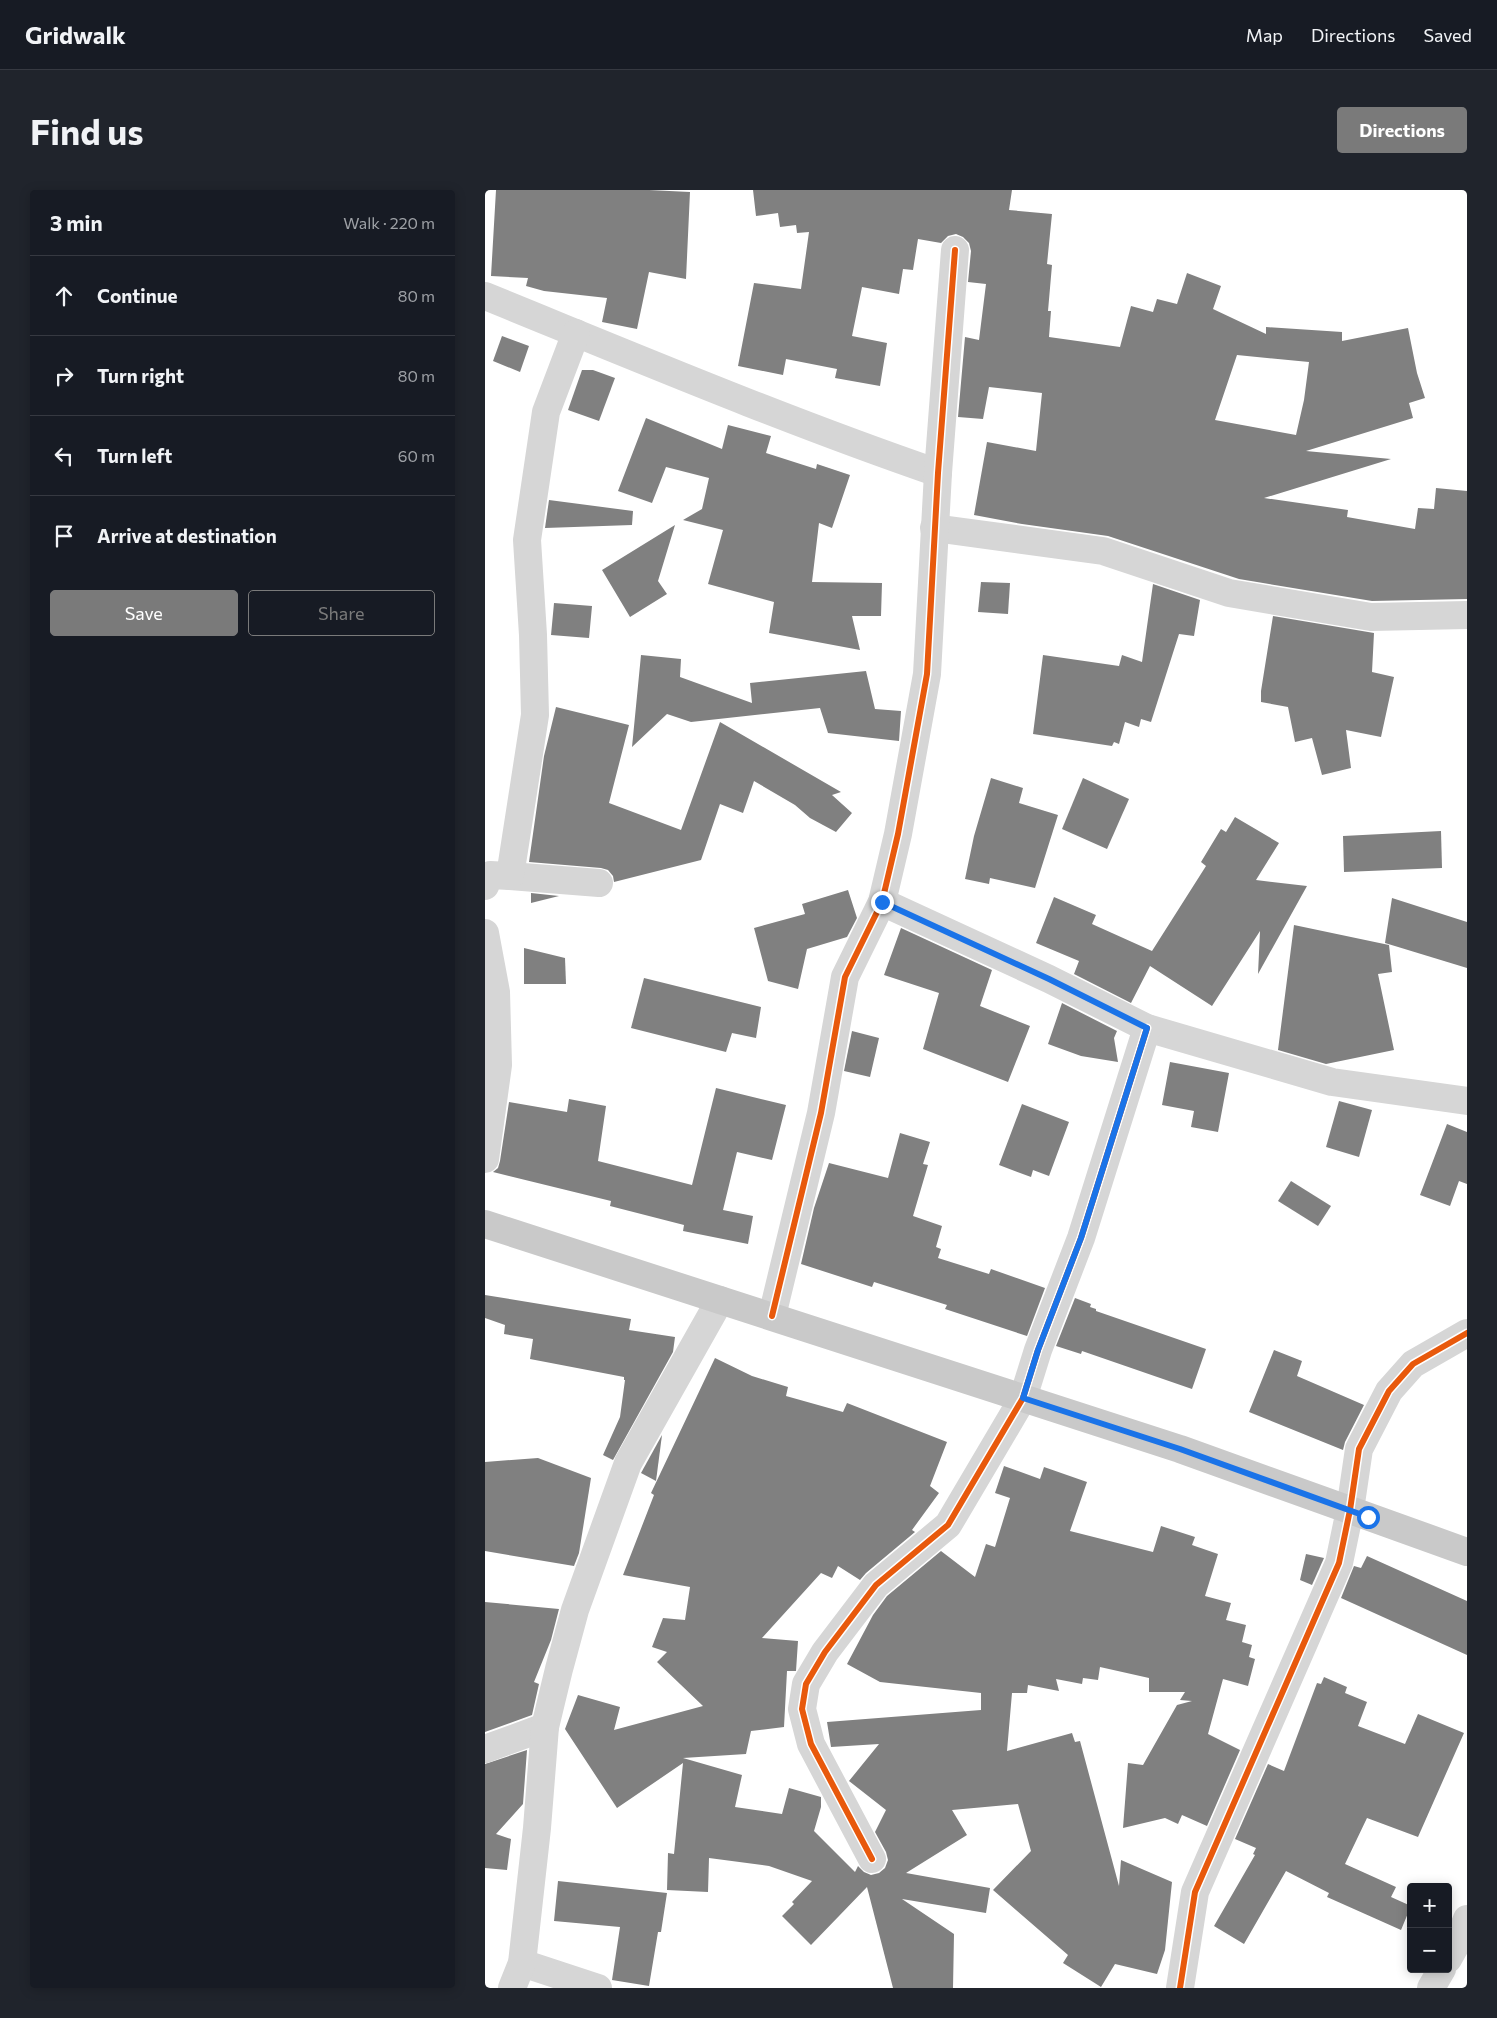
<!DOCTYPE html>
<html lang="en">
<head>
<meta charset="utf-8">
<style>
	:root { --surface:#171b24; --page:#20242c; --text:#f1f3f6; --muted:#9ea1a6; --line:#363941; --accent:#7a7a7a }
	body { margin:0; font-family:Commissioner,sans-serif; background:var(--page); color:var(--text) }
	.controls { position:absolute; right:15px; bottom:15px; display:grid; overflow:hidden; border-radius:5px; box-shadow:0 2px 12px #0003 }
	.controls button { width:45px; height:45px; display:grid; place-items:center; padding:0; border:0; border-bottom:1px solid var(--line); background:var(--surface); color:var(--text); font:25px sans-serif }
	.stop { position:absolute; width:15px; height:15px; margin:-11px; border:4px solid #1a73e8; border-radius:50%; background:#fff }
	.stop.end { background:#1a73e8; border-color:#fff; box-shadow:0 1px 5px #0008 }
	.list { margin:0; padding:0; list-style:none }
	h2 { display:flex; justify-content:space-between; align-items:center; height:65px; margin:0; padding:0 20px; font-size:21px }
	h2 small { font-size:16px; font-weight:400; color:var(--muted) }
	.list li { display:grid; grid-template-columns:32px 1fr auto; gap:15px; align-items:center; box-sizing:border-box; height:80px; padding:0 20px; border-top:1px solid var(--line) }
	.list b { display:block; font-size:19px; white-space:nowrap }
	.list em { font-size:16px; font-style:normal; color:var(--muted) }
	.actions { display:flex; gap:10px; padding:15px 20px }
	.actions a { flex:1; padding:11px 0; border:1px solid var(--accent); border-radius:5px; text-align:center; font-size:18px; color:var(--accent) }
	.actions .main { background:var(--accent); color:#fff }
	.icon { flex:none; width:28px; height:28px; fill:none; stroke:currentColor; stroke-width:2; stroke-linecap:round; stroke-linejoin:round }
	.map { position:relative; flex:none; width:982px; height:1798px; overflow:hidden; border-radius:5px }
	header { display:flex; align-items:center; gap:30px; box-sizing:border-box; height:70px; padding:0 25px; background:var(--surface); border-bottom:1px solid var(--line) }
	header strong { font-size:24px }
	nav { display:flex; gap:28px; margin-inline-start:auto; font-size:18px }
	.intro { display:flex; align-items:center; justify-content:space-between; box-sizing:border-box; height:120px; padding:0 30px }
	h1 { margin:0; font-size:35px }
	.button { padding:12px 22px; border-radius:5px; background:var(--accent); color:#fff; font-size:18px; font-weight:700 }
	main { display:flex; gap:30px; padding:0 30px }
	aside { flex:1; background:var(--surface); border-radius:5px; box-shadow:0 2px 12px #0003 }
	.map>svg:first-child { display:block }
	.building { fill:#808080; fill-rule:evenodd }
	.lines { fill:none; stroke-linecap:round; stroke-linejoin:round }
	.minor { stroke:#d6d6d6; stroke-width:28 }
	.major { stroke:#c9c9c9; stroke-width:28 }
	.cycleway-casing { stroke:#fff; stroke-width:9 }
	.cycleway { stroke:#e8590c; stroke-width:6 }
	.route { stroke:#1a73e8; stroke-width:6 }
</style>
</head>
<body>
<header>
<strong>Gridwalk</strong>
<nav><a>Map</a><a>Directions</a><a>Saved</a></nav>
</header>
<div class="intro"><h1>Find us</h1><a class="button">Directions</a></div>
<main>
<aside>
<h2>3 min<small>Walk · 220 m</small></h2>
<ul class="list">
<li><svg class="icon" aria-label="ahead" viewBox="0 0 24 24"><path d="M12 20V5M6 11l6-6 6 6"/></svg><div><b>Continue</b></div><em>80 m</em></li>
<li><svg class="icon" aria-label="right" viewBox="0 0 24 24"><path d="M7 20v-9h11M14 6l5 5-5 5"/></svg><div><b>Turn right</b></div><em>80 m</em></li>
<li><svg class="icon" aria-label="left" viewBox="0 0 24 24"><path d="M17 20v-9H6M10 6l-5 5 5 5"/></svg><div><b>Turn left</b></div><em>60 m</em></li>
<li><svg class="icon" aria-label="arrive" viewBox="0 0 24 24"><path d="M6 21V4h12l-3 4 3 4H6"/></svg><div><b>Arrive at destination</b></div></li>
</ul>
<div class="actions"><a class="main">Save</a><a>Share</a></div>
</aside>
<div class="map">
<svg width="982" height="1798" viewBox="0 0 982 1798">
	<rect width="100%" height="100%" fill="#fff"/>
	<g class="building">
		<path d="M11 0H164L205 2 201 89 164 82 152 139 117 132 122 108 59 101 41 96 43 88 6 86Z"/>
		<path d="M268 0H527L524 20 567 24 562 74 567 75 563 121H566L564 147 635 157 646 116 668 122 672 109 692 114 702 83 736 96 728 119 781 144V137L857 142V151L923 138 932 183 940 208 924 213 928 228 821 261 906 269 779 308 863 320 862 327 930 339 933 318 949 319 951 298 982 301V409L887 411 754 389 623 346 537 334 489 325 502 252 551 261 557 203 504 197 498 229 473 227 480 147 494 150 501 94 483 92 486 61 484 53 478 47 471 44 463 46 456 53 433 49 428 80 418 79 414 104 377 97 367 146 402 153 395 196 350 188 352 179 301 169 298 185 253 176 269 93 316 99 324 42 312 43 311 35 295 37 293 23 271 26ZM752 165 824 172 819 210 811 245 730 230Z"/>
		<path d="M17 146 44 156 35 182 8 171Z"/>
		<path d="M97 180H108L130 188 114 231 83 220Z"/>
		<path d="M161 228 237 259 243 235 286 246 281 263 331 279 332 274 365 285 347 338 334 333 327 392 397 393 396 426H367L375 460 284 443 289 412 223 394 238 340 198 330 217 319 224 288 181 277 167 313 133 301Z"/>
		<path d="M64 310 148 321 147 335 60 338Z"/>
		<path d="M190 335 173 391 182 404 145 427 117 380Z"/>
		<path d="M496 392 525 393 523 424 493 422Z"/>
		<path d="M668 394 715 410 709 446 694 444 666 532 656 529 654 537 640 532 634 554 629 552 627 556 548 544 558 465 634 476 637 465 657 472Z"/>
		<path d="M69 413 107 416 104 448 66 445Z"/>
		<path d="M788 426 889 443 887 482 909 487 896 547 861 540 866 578 837 585 827 548 810 552 803 517 776 512V501Z"/>
		<path d="M156 465 196 469 195 487 267 513 265 493 381 481 390 519 416 521 414 551 343 543 335 518 206 532 182 524 147 557Z"/>
		<path d="M71 517 144 535 124 613 196 640 235 532 356 602 347 605 367 623 351 642 325 628 310 615 269 591 258 623 235 614 216 670 129 692 128 686 123 680 116 678 44 672 59 566Z"/>
		<path d="M506 588 538 598 534 613 573 625 550 698 505 688 504 694 480 689 489 646Z"/>
		<path d="M598 588 644 609 622 659 577 639Z"/>
		<path d="M750 627 794 653 771 690 822 696 773 784 775 741 727 816 665 776 646 813 589 784 594 771 551 753 569 707 611 725 607 734 667 761 721 676 716 672 736 639 741 642Z"/>
		<path d="M956 641 957 678 859 682 858 646Z"/>
		<path d="M363 700 372 728 362 747 322 759 313 799 283 791 269 738 320 724 317 714Z"/>
		<path d="M46 703 74 706 46 713Z"/>
		<path d="M907 708 982 732V778L900 753Z"/>
		<path d="M809 735 904 755 907 782 893 784 909 860 841 874 793 860Z"/>
		<path d="M416 738 507 780 495 816 545 836 523 892 438 859 454 803 399 785Z"/>
		<path d="M39 758 80 768 81 794H39Z"/>
		<path d="M159 788 276 817 271 848 247 843 241 862 146 838Z"/>
		<path d="M577 813 632 841 629 848 633 872 596 866 563 854Z"/>
		<path d="M367 841 394 848 385 887 359 881Z"/>
		<path d="M685 872 744 883 733 942 706 937 709 921 677 915Z"/>
		<path d="M231 898 301 915 287 970 252 962 238 1020 268 1026 263 1054 198 1041 199 1035 125 1016 126 1011 8 982 13 978 15 971 24 912 82 922 84 909 121 916 113 971 207 995Z"/>
		<path d="M854 911 887 920 874 967 841 957Z"/>
		<path d="M537 914 584 932 564 986 548 980 546 987 514 975Z"/>
		<path d="M962 934 982 942V994L974 991 965 1016 935 1005Z"/>
		<path d="M415 943 445 952 438 974 443 975 428 1026 457 1036 451 1057 456 1059 453 1068 504 1084 506 1079 560 1098 542 1146 460 1119 462 1115 389 1092 387 1097 316 1074 329 1018 344 973 403 988Z"/>
		<path d="M806 991 846 1016 833 1036 793 1011Z"/>
		<path d="M0 1105 146 1129 144 1140 190 1147 188 1162 128 1270 118 1265 135 1227 140 1190H139V1187L45 1169 48 1149 19 1144 20 1135 0 1128Z"/>
		<path d="M590 1108 606 1114 605 1117 611 1119V1121L721 1159 707 1199 597 1161 596 1164 571 1156Z"/>
		<path d="M789 1160 817 1171 812 1186 879 1215 860 1252 858 1260 764 1222Z"/>
		<path d="M230 1168 267 1186 303 1197 301 1206 358 1222 362 1213 462 1252 445 1296 454 1303 427 1340 430 1342 381 1383 375 1390 353 1376 347 1388 336 1383 277 1448 313 1451 311 1481H302L299 1537 266 1541 261 1564 198 1568 257 1585 250 1617 297 1624 304 1598 336 1607V1617L329 1641 370 1682 373 1676 379 1682 386 1685 394 1683 400 1678 403 1670 401 1662 390 1642 401 1620 364 1591 394 1554 346 1557 342 1532 496 1520V1503L395 1492 362 1474 388 1425 402 1406 456 1361 490 1387 501 1354 510 1357 525 1308 510 1303 519 1276 555 1289 559 1277 602 1292 585 1341 668 1362 676 1336 710 1347 707 1355 733 1364 720 1406 746 1413 741 1430 761 1435 757 1452 767 1455 764 1467 770 1469 763 1496 738 1489 723 1544 755 1560 722 1636 697 1625 693 1634 680 1628 638 1638 643 1573 658 1575 692 1515 707 1511 695 1510 700 1502H664V1488L615 1477 613 1490 598 1488 597 1494 571 1489 574 1501 543 1495 542 1503H527L522 1561 587 1543 590 1552 595 1551 634 1696 636 1670 687 1692 680 1760 672 1784 630 1774 616 1797 578 1773 583 1765 508 1700 546 1661 533 1614 467 1620 482 1645 421 1683 505 1698 501 1723 417 1709 469 1744 468 1798H408L382 1697 326 1755 297 1726 309 1714 307 1712 327 1691 284 1676 224 1668 223 1702 182 1700 183 1663 189 1664 198 1573 132 1618 80 1539 93 1505 135 1517 129 1540 218 1516 172 1472 182 1462 167 1457 178 1428 200 1430 205 1397 138 1385 169 1305 166 1303Z"/>
		<path d="M177 1245 171 1291 156 1283Z"/>
		<path d="M53 1268 106 1288 94 1363 89 1376 0 1361V1272Z"/>
		<path d="M821 1364 839 1368 827 1395 815 1390Z"/>
		<path d="M882 1366 982 1411V1465L856 1408 869 1376 876 1378Z"/>
		<path d="M0 1412 74 1419 66 1450 49 1492 54 1494 47 1525 0 1542Z"/>
		<path d="M839 1487 862 1497 860 1503 882 1512 873 1536 920 1554 933 1524 979 1543 933 1647 882 1628 860 1674 911 1697 906 1707 926 1716 916 1740 842 1707 844 1703 801 1681 759 1754 729 1736 770 1665 768 1664 771 1658 750 1649 783 1574 799 1581 832 1493 836 1494Z"/>
		<path d="M42 1560 38 1614 11 1644 26 1649 22 1680 0 1678V1574Z"/>
		<path d="M73 1691 182 1703 176 1742H173L164 1796 127 1790 135 1737 69 1731Z"/>
	</g>
	<g class="lines">
		<g class="minor">
			<path d="M0 106C150 167 299 230 453 283"/>
			<path d="M449 338 618 361 744 403 886 427 982 425"/>
			<path d="M25 686 114 693"/>
			<path d="M0 696 5 685 25 686 50 525 48 445 42 350 61 222 91 143"/>
			<path d="M397 712 564 789 662 838 847 892 982 911"/>
			<path d="M0 743 11 802 13 875 0 969"/>
			<path d="M287 1126 336 923 360 787 397 712 413 644 442 484 453 283 470 60"/>
			<path d="M0 1559 60 1537"/>
			<path d="M387 1669 326 1554 317 1519 321 1494 340 1462 391 1395 463 1335 538 1208 553 1160 596 1048 662 838"/>
			<path d="M963 1769 973 1751 982 1729"/>
			<path d="M37 1773 113 1798"/>
			<path d="M27 1798 37 1773 52 1638 60 1537 74 1479 90 1420 143 1273 235 1110"/>
			<path d="M695 1798 710 1702 854 1373 865 1320 874 1259 904 1201 928 1174 982 1143"/>
			<path d="M946 1798 957 1779"/>
		</g>
		<path class="major" d="M0 1034 695 1259 982 1362"/>
		<g class="cycleway-casing">
			<g id="cycleway">
				<path d="M287 1126 336 923 360 787 397 712 413 644 442 484 453 283 470 60"/>
				<path d="M387 1669 326 1554 317 1519 321 1494 340 1462 391 1395 463 1335 538 1208 553 1160 596 1048 662 838"/>
				<path d="M695 1798 710 1702 854 1373 865 1320 874 1259 904 1201 928 1174 982 1143"/>
			</g>
		</g>
		<use href="#cycleway" class="cycleway"/>
	</g>
	<g class="lines">
		<path class="route" d="M397 712 564 789 662 838 596 1048 553 1160 538 1208 695 1259 883 1327"/>
	</g>
</svg>
<div class="controls">
<button>+</button>
<button>−</button>
</div>
<div class="stop" style="left:883px;top:1327px"></div>
<div class="stop end" style="left:397px;top:712px"></div>
</div>
</main>
</body>
</html>
